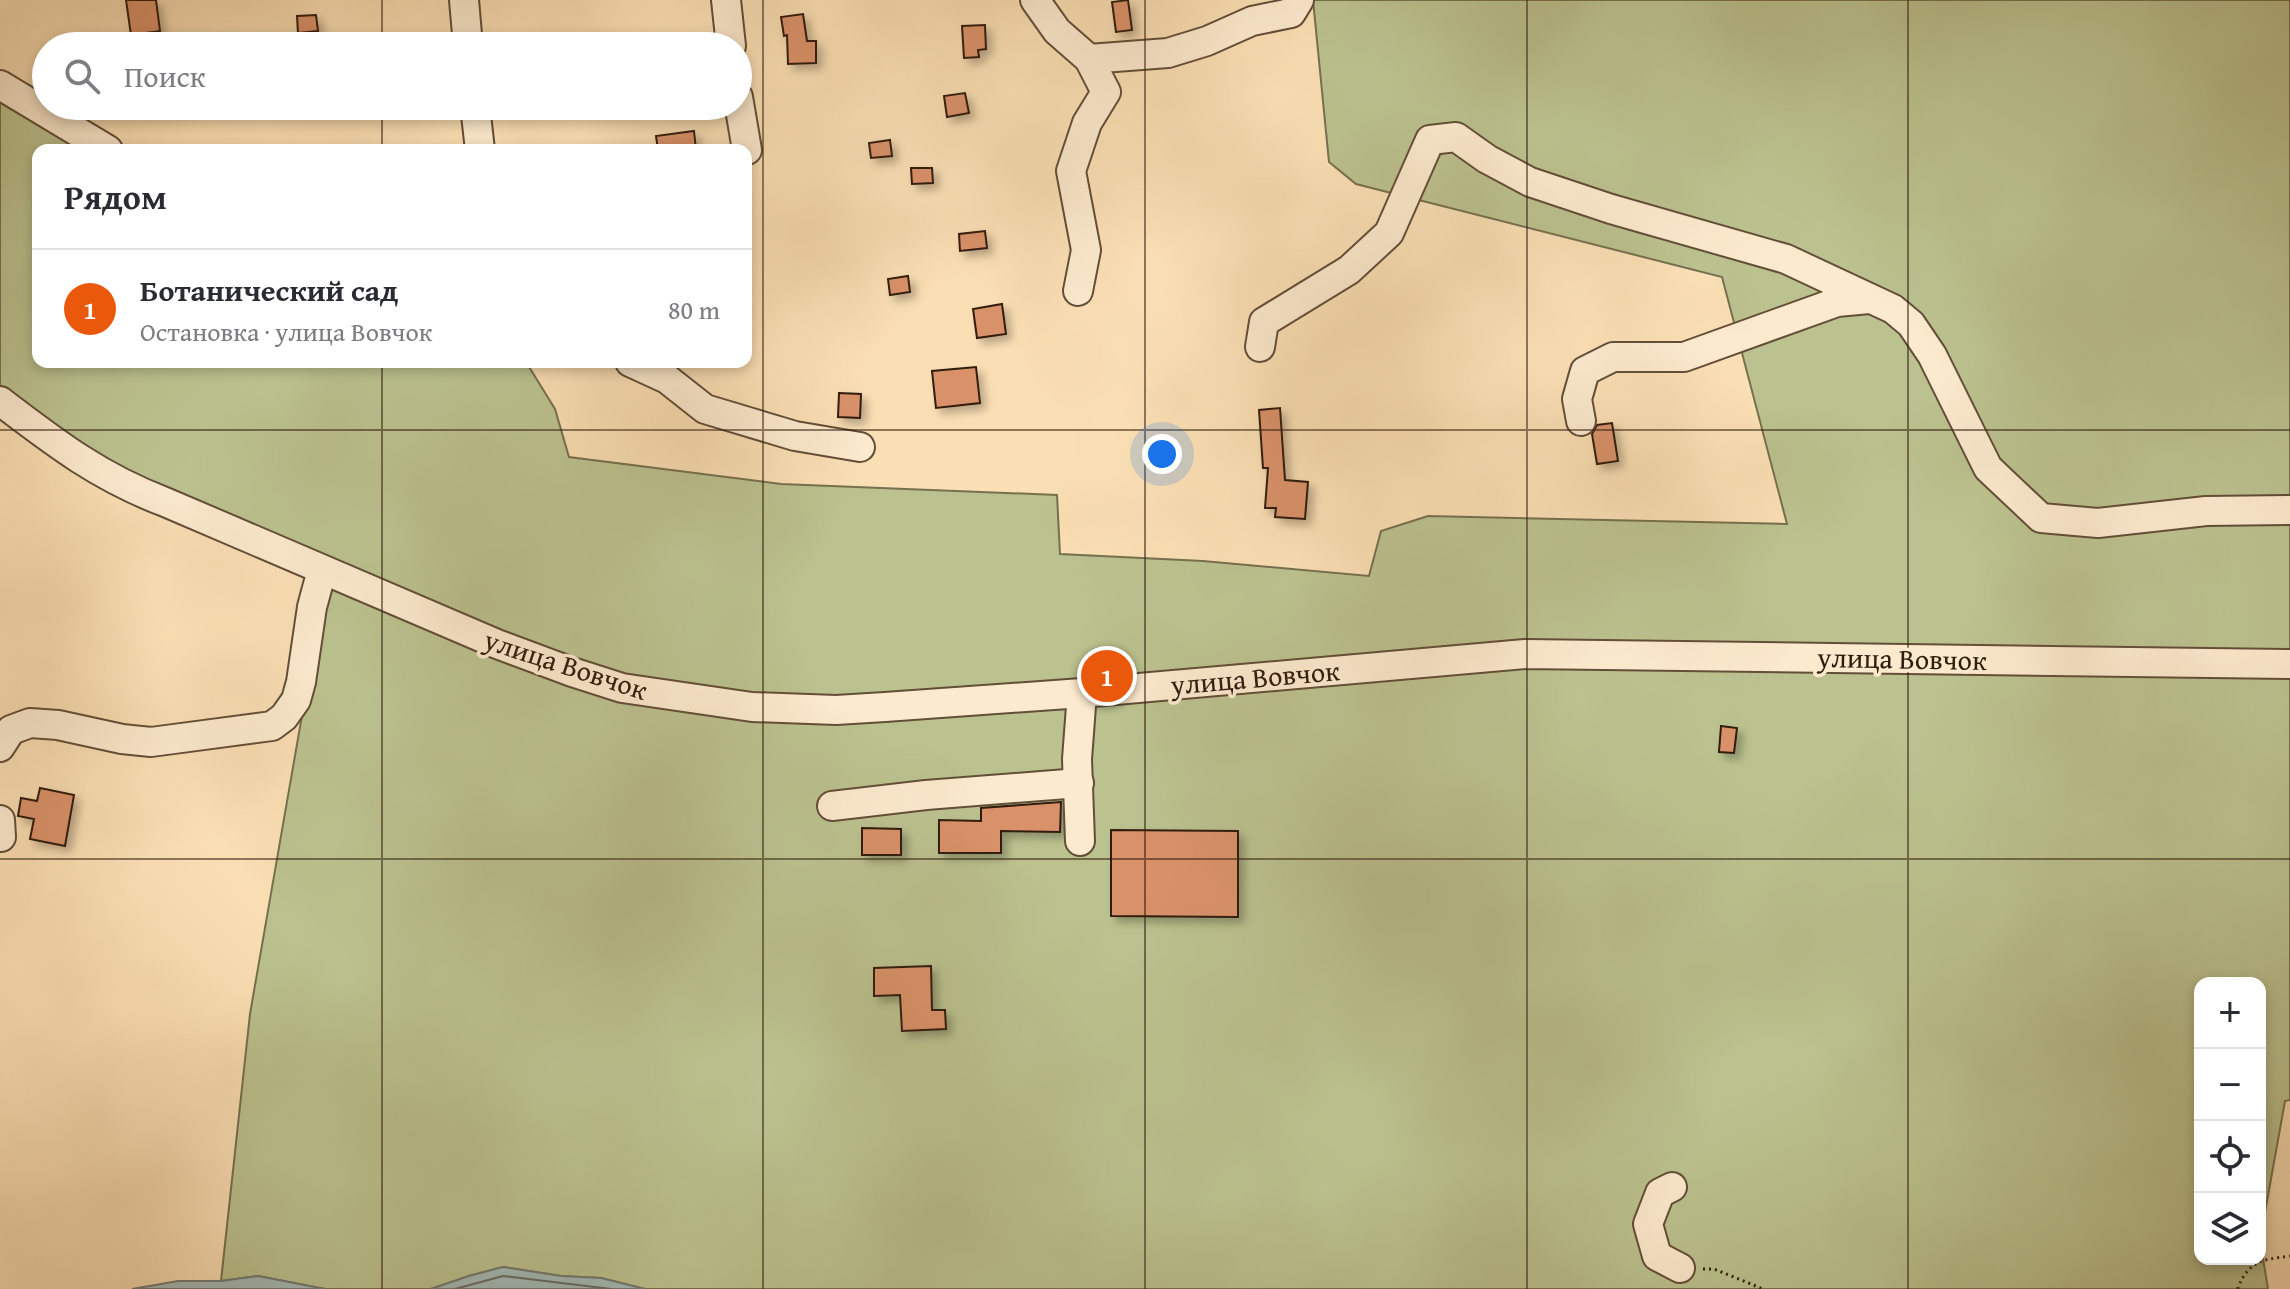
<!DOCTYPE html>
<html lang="ru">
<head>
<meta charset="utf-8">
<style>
	:root { --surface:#fff; --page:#f2f2f3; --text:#2b2b33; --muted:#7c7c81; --line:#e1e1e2; --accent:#ea580c }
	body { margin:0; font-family:"Gentium Book Plus",serif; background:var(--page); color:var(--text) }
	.controls { position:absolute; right:24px; bottom:24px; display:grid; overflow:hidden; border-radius:16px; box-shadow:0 4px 12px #0003 }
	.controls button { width:72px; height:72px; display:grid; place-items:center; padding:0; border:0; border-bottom:2px solid var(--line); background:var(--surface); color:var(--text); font:40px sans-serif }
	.you { position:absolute; left:1162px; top:454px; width:28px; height:28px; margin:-20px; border:6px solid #fff; border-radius:50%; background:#1a73e8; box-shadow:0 0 0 12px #1a73e833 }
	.badge { display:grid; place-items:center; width:52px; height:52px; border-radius:50%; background:var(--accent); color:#fff; font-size:26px; font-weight:700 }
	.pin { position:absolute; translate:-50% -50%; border:4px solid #fff; box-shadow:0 2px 8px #0006 }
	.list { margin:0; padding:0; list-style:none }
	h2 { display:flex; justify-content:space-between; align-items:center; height:104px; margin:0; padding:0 32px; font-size:34px }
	h2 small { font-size:26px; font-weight:400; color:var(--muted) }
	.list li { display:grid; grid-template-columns:52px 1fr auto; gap:24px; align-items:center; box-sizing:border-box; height:120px; padding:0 32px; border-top:2px solid var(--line) }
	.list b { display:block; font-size:30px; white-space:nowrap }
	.list p { margin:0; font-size:26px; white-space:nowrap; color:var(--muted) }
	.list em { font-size:26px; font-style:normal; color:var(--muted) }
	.icon { flex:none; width:44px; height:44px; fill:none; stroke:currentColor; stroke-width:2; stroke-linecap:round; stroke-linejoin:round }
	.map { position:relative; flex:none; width:2290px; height:1289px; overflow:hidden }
	.search { position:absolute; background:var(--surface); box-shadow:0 4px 12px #0003; left:32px; top:32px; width:720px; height:88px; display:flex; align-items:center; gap:20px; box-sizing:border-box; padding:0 28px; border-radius:44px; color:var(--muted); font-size:30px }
	.panel { position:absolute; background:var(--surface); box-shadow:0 4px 12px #0003; left:32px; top:144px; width:720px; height:224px; border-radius:16px }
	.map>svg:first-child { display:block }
	.green { fill:#bbc28f; stroke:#76704f; stroke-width:2; fill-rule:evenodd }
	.water { fill:#a2bab7; stroke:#747b74; stroke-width:2 }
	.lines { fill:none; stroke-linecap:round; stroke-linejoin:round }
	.shore { stroke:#696c63; stroke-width:2 }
	.building { fill:#d99169; stroke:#301d0f; stroke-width:2; filter:url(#shadow) }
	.minor-casing { stroke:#634e38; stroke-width:32 }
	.path { stroke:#301d0f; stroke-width:3; stroke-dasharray:2 4; stroke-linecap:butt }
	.minor { stroke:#fceace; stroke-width:28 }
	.grid { fill:none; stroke:#301d0f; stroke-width:2; stroke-opacity:0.55 }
	.labels { text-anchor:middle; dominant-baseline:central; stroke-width:7; stroke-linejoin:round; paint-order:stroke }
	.street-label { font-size:28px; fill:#301d0f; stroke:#fceace }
</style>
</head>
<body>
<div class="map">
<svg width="2290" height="1289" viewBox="0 0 2290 1289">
	<defs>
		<filter id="shadow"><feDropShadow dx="5.5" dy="5.5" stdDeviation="4" flood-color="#0004"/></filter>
	</defs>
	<rect width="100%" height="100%" fill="#fbdfb4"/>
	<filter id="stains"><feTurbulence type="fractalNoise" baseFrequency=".0025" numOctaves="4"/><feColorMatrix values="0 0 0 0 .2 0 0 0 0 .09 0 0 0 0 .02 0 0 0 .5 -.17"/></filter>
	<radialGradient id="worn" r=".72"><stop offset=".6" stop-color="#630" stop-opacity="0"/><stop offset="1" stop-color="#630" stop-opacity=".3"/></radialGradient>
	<path class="green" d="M1313 0H2290V1100L2285 1101 2260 1240 2268 1289H645L601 1278 561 1276 503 1267 469 1276 431 1289H325L258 1276 221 1281 250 1014 327 572 165 502 0 401V85L108 150H38V362H526L555 409 569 457 781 484 1057 495 1060 554 1203 561 1369 576 1381 531 1428 516 1787 524 1722 277 1356 184 1329 162ZM2200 983H2260V1259H2200Z"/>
	<g class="water">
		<path d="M503 1267 561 1276 601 1278 645 1289H431L469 1276Z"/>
		<path d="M258 1276 325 1289H132L178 1281H221Z"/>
	</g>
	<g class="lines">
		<path class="shore" d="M455 1289 503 1276 611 1289"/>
	</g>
	<g class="building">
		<path d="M126 0H156L160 31 131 35Z"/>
		<path d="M1128 0 1132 30 1116 32 1112 2Z"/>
		<path d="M803 14 807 41H816V63L788 64 787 35 784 36 781 17Z"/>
		<path d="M316 15 318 31 298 33 297 16Z"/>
		<path d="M985 25 986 49 978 50 979 57 964 58 962 26Z"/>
		<path d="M965 93 969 113 947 117 944 96Z"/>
		<path d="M694 131 696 150H658L656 136Z"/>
		<path d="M890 140 892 156 871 158 869 143Z"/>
		<path d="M911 168H932L933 183 912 184Z"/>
		<path d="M985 231 987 248 960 251 959 234Z"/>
		<path d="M908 276 910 292 890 295 888 279Z"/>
		<path d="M1002 304 1006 334 977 338 973 309Z"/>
		<path d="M976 367 980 403 936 408 932 371Z"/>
		<path d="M839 393 861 394 860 418 838 417Z"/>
		<path d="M1280 408 1285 480 1308 482 1305 519 1275 517 1276 508H1265L1268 468H1263L1259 410Z"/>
		<path d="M1612 423 1618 461 1597 464 1592 434 1597 425Z"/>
		<path d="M1721 726 1737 728 1734 753 1719 752Z"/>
		<path d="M40 788 74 795 65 846 30 839 34 819 18 816 21 798 37 801Z"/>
		<path d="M1061 802 1060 832 1001 831V853H939V820L981 821V808Z"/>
		<path d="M862 828 901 829V855H862Z"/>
		<path d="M1111 830 1238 831V917L1111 916Z"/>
		<path d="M931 966 932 1010H945L946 1029 902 1031 900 995 874 996V968Z"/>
	</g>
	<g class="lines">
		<g class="minor-casing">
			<g id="minor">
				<path d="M464 0 468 46"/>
				<path d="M726 0 731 46"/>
				<path d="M1035 0 1057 31 1089 59 1106 92 1087 123 1071 171 1086 250 1078 291"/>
				<path d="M1089 59 1168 53 1207 41 1252 21 1291 13 1299 0"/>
				<path d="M0 85 108 150"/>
				<path d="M738 97 747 150"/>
				<path d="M475 106 480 150"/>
				<path d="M1260 347 1264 322 1349 270 1389 233 1430 140 1456 137 1487 159 1530 182 1611 209 1786 259 1893 309 1911 324 1932 355 1988 468 2041 518 2098 523 2206 511 2290 510"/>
				<path d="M630 362 667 379 705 409 795 436 860 447"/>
				<path d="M0 401C55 443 99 477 165 502L497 644 572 672 622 688 752 707 836 710 885 707 1082 693 1525 654 2290 664"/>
				<path d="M1581 421 1577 399 1585 371 1613 357H1684L1837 302 1869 299"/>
				<path d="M0 747 11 730 30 723 58 725 122 739 151 742 272 726 284 717 296 700 301 682 312 607 322 570"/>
				<path d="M832 806 926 795 1079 783"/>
				<path d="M0 820 1 837"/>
				<path d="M1080 841 1077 759 1082 693"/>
				<path d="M1672 1187 1660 1193 1648 1224 1657 1256 1680 1268"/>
			</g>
		</g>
		<g class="path">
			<path d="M1703 1269H1714L1763 1289"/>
			<path d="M2238 1289V1287C2251 1259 2262 1260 2290 1256"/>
		</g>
		<use href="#minor" class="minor"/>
	</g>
	<path class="grid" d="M382 0V46M763 0V1289M1145 0V1289M1527 0V1289M1908 0V1289M382 106V150M382 362V1289M0 430H2290M0 859H2290"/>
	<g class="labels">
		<g class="street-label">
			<text transform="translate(1902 658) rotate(1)">улица Вовчок</text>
			<text transform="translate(566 664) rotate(18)">улица Вовчок</text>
			<text transform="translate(1255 677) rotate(-5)">улица Вовчок</text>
		</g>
	</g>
	<rect width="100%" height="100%" filter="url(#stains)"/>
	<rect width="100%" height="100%" fill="url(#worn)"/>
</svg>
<div class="controls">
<button>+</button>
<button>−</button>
<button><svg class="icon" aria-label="locate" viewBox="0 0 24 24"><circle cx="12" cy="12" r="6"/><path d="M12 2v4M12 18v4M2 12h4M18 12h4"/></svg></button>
<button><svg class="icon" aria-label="layers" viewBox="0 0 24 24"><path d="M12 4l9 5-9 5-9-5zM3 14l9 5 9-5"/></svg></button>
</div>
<div class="you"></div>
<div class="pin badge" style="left:1107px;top:676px">1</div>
<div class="search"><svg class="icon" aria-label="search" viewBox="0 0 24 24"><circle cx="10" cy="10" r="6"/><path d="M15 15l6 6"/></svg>Поиск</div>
<section class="panel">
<h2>Рядом<small></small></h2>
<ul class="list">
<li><span class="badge">1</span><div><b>Ботанический сад</b><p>Остановка · улица Вовчок</p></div><em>80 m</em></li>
</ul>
</section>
</div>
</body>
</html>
